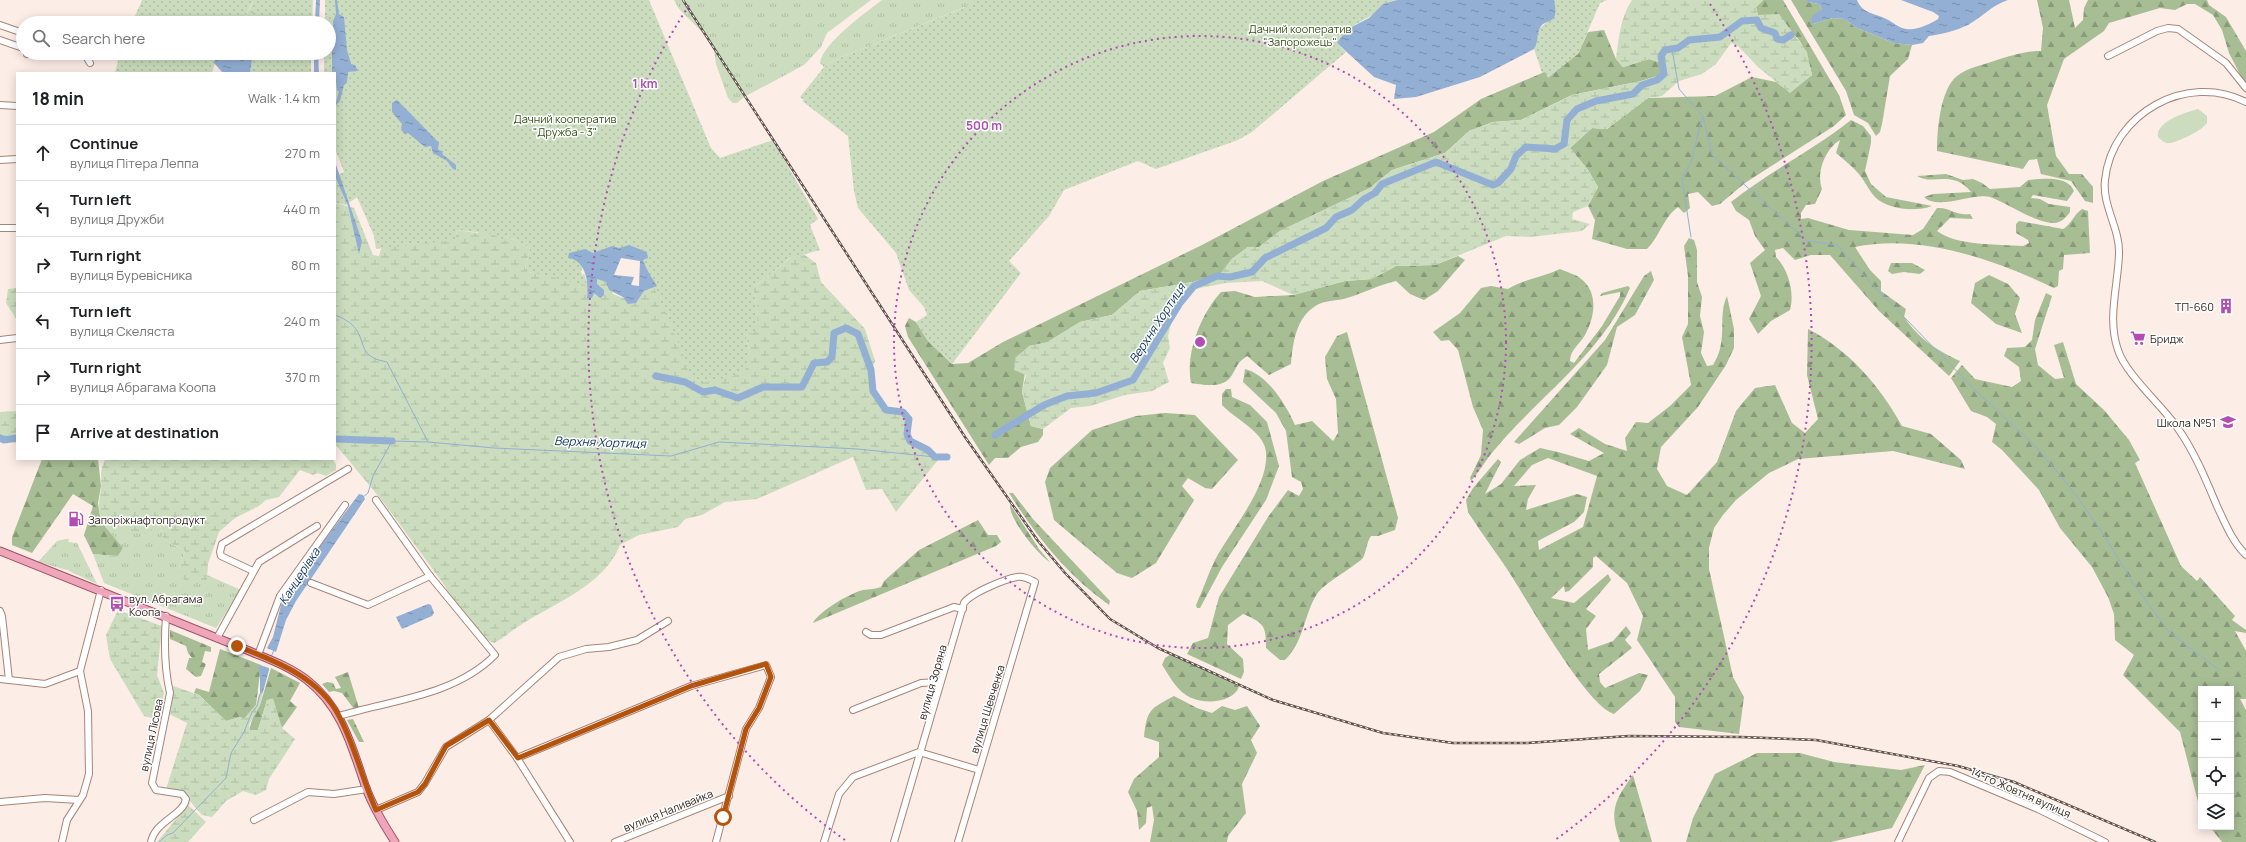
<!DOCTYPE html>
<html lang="en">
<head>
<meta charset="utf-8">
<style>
	:root { --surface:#fff; --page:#f2f2f2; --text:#202124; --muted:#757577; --line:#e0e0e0 }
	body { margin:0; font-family:Manrope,sans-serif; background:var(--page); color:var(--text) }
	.controls { position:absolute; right:12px; bottom:12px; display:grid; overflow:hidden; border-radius:0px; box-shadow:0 2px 10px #0003 }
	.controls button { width:36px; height:36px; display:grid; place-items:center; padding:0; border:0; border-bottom:1px solid var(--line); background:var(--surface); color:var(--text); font:20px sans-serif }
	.stop { position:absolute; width:12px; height:12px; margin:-9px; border:3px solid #b45309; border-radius:50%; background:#fff }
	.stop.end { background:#b45309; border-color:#fff; box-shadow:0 1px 4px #0008 }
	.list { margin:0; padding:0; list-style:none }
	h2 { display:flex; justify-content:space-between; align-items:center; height:52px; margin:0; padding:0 16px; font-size:17px }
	h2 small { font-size:13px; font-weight:400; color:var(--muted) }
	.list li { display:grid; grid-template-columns:26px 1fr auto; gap:12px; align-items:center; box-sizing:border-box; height:56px; padding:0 16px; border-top:1px solid var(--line) }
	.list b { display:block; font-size:15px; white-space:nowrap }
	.list p { margin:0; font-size:13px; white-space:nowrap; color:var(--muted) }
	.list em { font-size:13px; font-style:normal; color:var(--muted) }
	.icon { flex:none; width:22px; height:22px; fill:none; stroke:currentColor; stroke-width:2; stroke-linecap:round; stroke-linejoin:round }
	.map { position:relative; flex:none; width:2246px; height:842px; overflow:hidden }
	.search { position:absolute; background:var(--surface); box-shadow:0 2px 10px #0003; left:16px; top:16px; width:320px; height:44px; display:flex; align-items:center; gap:10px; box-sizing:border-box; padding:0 14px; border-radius:22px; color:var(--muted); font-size:15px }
	.panel { position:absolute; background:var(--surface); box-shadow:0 2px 10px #0003; left:16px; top:72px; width:320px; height:388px; border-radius:0px }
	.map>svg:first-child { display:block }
	.grass { fill:url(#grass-tufts) }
	.forest { fill:url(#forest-firs); fill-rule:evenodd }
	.wetland { fill:url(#wetland-marsh) }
	.garden { fill:url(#garden-dots) }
	.pitch { fill:#cbddbe }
	.water { fill:url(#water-ripples); fill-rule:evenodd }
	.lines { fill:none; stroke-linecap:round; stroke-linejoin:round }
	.stream { stroke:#93afd4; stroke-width:1 }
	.river { stroke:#93afd4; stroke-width:7 }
	.minor-casing { stroke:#a78577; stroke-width:8 }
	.major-casing { stroke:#a25164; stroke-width:9 }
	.minor { stroke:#fff; stroke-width:6 }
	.major { stroke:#eea7ba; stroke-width:7 }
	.rail-casing { stroke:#60524c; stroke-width:2.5 }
	.rail { stroke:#fff; stroke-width:1; stroke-dasharray:3; stroke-linecap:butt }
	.route { stroke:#b45309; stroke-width:5 }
	.ring { fill:none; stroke:#b14db3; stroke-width:2; stroke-dasharray:2 4 }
	.labels { text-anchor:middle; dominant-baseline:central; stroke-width:3; stroke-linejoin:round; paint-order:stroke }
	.park-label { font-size:11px; fill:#345014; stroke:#fff }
	.poi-label { font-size:11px; fill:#2c1e19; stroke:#fff; text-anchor:start }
	.street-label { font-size:11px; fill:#2c1e19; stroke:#fff }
	.water-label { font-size:12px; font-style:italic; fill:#09305e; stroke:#fff }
	.centre { fill:#b14db3; stroke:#fff; stroke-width:2 }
	.ring-label { font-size:12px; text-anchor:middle; font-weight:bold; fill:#b14db3; stroke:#fff; stroke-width:3; stroke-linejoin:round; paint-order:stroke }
</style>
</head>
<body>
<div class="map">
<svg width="2246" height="842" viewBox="0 0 2246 842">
	<defs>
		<pattern id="grass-tufts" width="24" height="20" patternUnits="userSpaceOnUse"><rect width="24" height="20" fill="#cbddbe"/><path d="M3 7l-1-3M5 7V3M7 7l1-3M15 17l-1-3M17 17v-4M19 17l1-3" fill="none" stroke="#aebda3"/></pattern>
		<pattern id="forest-firs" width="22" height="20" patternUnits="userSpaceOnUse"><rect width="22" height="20" fill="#a7be95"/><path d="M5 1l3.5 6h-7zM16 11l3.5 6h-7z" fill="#889a79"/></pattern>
		<pattern id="wetland-marsh" width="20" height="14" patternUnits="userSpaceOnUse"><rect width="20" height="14" fill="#cbddbe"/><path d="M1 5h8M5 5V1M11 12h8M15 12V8" fill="none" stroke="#aebda3"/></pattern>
		<pattern id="garden-dots" width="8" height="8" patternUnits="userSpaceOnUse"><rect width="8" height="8" fill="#cbddbe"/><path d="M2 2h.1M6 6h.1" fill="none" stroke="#aebda3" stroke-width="1.8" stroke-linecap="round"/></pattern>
		<pattern id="water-ripples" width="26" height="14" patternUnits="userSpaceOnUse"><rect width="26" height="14" fill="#93afd4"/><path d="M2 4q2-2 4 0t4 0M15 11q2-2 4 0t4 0" fill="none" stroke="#788eab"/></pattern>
	</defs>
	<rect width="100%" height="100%" fill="#fdede7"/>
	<g class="grass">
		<path d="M674 0H871L827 33 821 47 804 65 744 97 737 103H733L728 98 716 64 714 50 702 32 679 9Z"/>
		<path d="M882 0H982L835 60 824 67 820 63C822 44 866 12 882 0Z"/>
		<path d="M100 516C115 528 131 532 150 534L156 524 161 528 163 539 185 551 178 571 207 580V575L241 590 216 628 104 583 93 554 118 556 123 548 103 524Z"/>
		<path d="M66 539H69L68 542 77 543 97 584 67 570 38 562 57 541Z"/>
	</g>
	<g class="forest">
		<path d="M1763 0H1783L1839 95 1846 115 1834 126 1745 183 1720 204 1712 206 1698 192 1688 194 1690 208 1684 213 1678 207C1663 218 1660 236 1647 249H1627L1592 239 1595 220 1588 206 1598 187 1588 170 1570 148 1592 128 1607 129 1648 98 1715 96 1752 77 1776 82 1790 92 1812 75C1802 33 1796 33 1758 15L1756 7Z"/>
		<path d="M1791 0H1807V2L1819 4 1822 9 1813 24 1832 18 1845 19 1855 27 1894 43 1912 45 1908 59 1890 76 1882 124 1880 132 1876 136 1868 123 1854 115 1846 91Z"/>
		<path d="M2037 0H2069L2075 28 2083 20 2084 8 2088 0H2207L2209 5 2226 17 2246 51V86L2229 53 2222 30 2213 15 2195 4H2187L2175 10 2160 8 2109 23 2104 31 2064 59 2047 105 2056 156 2069 174H2082L2093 187V203L2085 201 2071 181 2041 174 2037 159 2029 160 2023 169 1937 151C1937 131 1940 89 1957 76 1967 68 1982 65 1994 61 2010 56 2024 51 2041 51L2043 28Z"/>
		<path d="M1604 30 1616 59 1623 67 1649 59 1662 63 1664 74 1641 81 1572 95 1521 120 1493 122 1469 131 1445 153 1392 170 1370 188 1280 231 1259 247H1248L1232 259 1221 273 1193 282 1140 291 1112 315 1080 322 1047 343 1029 346 1022 392 1031 426 1043 429V435L1038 442 1021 447 1008 458H995L989 465 908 337 905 326 909 318 916 322 928 341 952 364 968 363 1003 342 1202 245 1323 181 1434 132 1481 99 1542 73 1578 54 1588 32Z"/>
		<path d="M1851 120 1863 126 1871 136V143L1865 171 1871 184 1886 197 1932 206C1916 212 1888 210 1875 197 1868 189 1864 179 1857 172 1851 165 1843 159 1836 153L1840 140C1825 149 1816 173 1822 189L1815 204 1806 205 1801 213V219L1808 218 1849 230 1913 235 1923 229 1937 208C1950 207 1955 216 1970 214L1973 219 1950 218 1937 231C1956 246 1999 244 2023 246L2029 243 2028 240 2016 233V224L2019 221 2063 229C2072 224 2073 215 2082 209L2088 211 2090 253 2064 255 2063 269 2059 271 2058 286 2054 288C1996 260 1919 233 1855 247L1870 270 1881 281V291L1906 309 1904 317C1919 339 1936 350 1960 361L1949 376 1879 311 1830 255H1811L1795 260 1783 248 1775 250 1776 257C1788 269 1795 292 1790 310L1771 321 1758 334 1749 319 1761 296 1750 263 1765 250 1755 236 1749 220 1736 211 1731 202C1769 172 1813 150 1851 120Z"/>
		<path d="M1946 174 1963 180 1973 179 1982 183 1990 189 2020 187 2028 180C2043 179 2067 175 2074 191L2067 201 2033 195 2031 198 2040 199 2049 204 2070 207V212C2067 216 2064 220 2059 222 2042 228 2006 202 1990 197 1973 192 1938 211 1924 197L1933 194 1971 192C1953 169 1932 186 1917 176Z"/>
		<path d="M1689 238 1694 240 1697 250V282L1702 297 1700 316 1704 332 1701 353 1707 366 1713 365C1729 340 1717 317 1727 296L1734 329V348L1726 365 1698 407 1661 447 1657 469 1667 486 1687 495 1717 462 1736 411 1755 388 1775 385 1792 423 1805 433 1818 419 1807 375 1808 329C1849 350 1880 386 1902 426L1931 434 1961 460 1965 469 1893 451 1798 459 1769 473 1736 500 1723 515 1714 528 1709 548V569L1733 677 1744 697 1739 734 1679 727 1675 722V697L1637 640 1643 616 1627 583 1596 556 1593 558V567L1569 591 1565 592 1564 586 1551 598 1574 603 1608 574 1611 580 1586 609 1596 616 1586 629 1588 650 1613 641 1626 626 1631 633 1625 640 1632 648 1599 674 1600 682 1605 688 1639 673 1648 675 1640 691 1614 714C1587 706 1531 607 1514 580 1500 557 1483 536 1468 512L1466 500 1473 488 1498 459 1501 462 1485 494 1501 484 1520 460 1540 448 1558 452 1589 461 1604 453 1570 434 1579 428 1605 444 1627 451 1625 438 1636 422 1648 423 1670 406 1691 385 1682 337 1688 324V276L1684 246ZM1548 458 1597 476 1583 527 1539 550 1538 541 1574 522 1584 512 1587 497 1577 494 1526 510 1528 499 1536 485 1514 486 1532 465Z"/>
		<path d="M1458 256 1465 260 1438 291 1424 300 1410 294 1396 281C1378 285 1364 293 1347 298 1338 301 1325 300 1317 305 1296 317 1293 342 1291 364L1269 375 1247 356C1236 364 1239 364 1232 375 1224 389 1204 385 1191 383 1185 353 1201 314 1221 292L1235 291 1255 297 1293 295 1345 281 1372 279 1396 266 1435 265Z"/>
		<path d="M1891 263H1912L1925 270 1920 274 1904 272 1892 274 1888 271Z"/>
		<path d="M1560 269C1566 272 1575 274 1580 278 1599 292 1595 317 1585 335 1580 344 1570 350 1570 361L1574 363 1602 326 1620 296V292L1600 296 1602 293 1628 286 1630 288C1601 356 1536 398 1491 454 1484 463 1478 473 1471 481L1470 478 1481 455 1483 430 1473 407 1458 350 1449 340 1441 341 1433 332 1460 313 1481 288 1491 286 1508 289C1524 279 1543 277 1560 269Z"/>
		<path d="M1651 271 1654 280 1635 315 1617 327 1607 365 1577 407 1559 425 1545 428 1519 444 1514 442 1605 340 1644 276Z"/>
		<path d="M1989 275 2008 284 2020 298 2015 314 2022 333 1996 324 1971 303 1975 283Z"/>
		<path d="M2046 293 2052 296 2035 349 2038 365 2055 379 2064 378 2054 345 2063 342 2076 384 2104 410 2129 440 2140 460 2135 463 2181 566 2197 581 2200 577 2235 616 2232 620 2246 630V633L2235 631 2246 651V699H2240L2246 710V842H2222L2210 827H2231V689H2201V813L2180 732 2123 675 2134 655 2115 640 2114 614 2108 597 2092 567 2060 528 2039 490 2002 450 1992 442 1996 424 1987 417 1971 411 1951 378 1962 365 1975 379 2012 387 2021 381 2019 367 2004 356 2007 348 2025 347 2032 340 2035 320Z"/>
		<path d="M1347 332 1398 518 1395 530 1378 536H1371C1366 543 1367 550 1363 558 1353 568 1324 583 1317 594 1304 614 1304 642 1285 660H1280L1266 648C1266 625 1264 623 1243 614L1228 625 1227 644 1243 659 1244 672 1241 679 1187 654 1193 643 1208 638 1219 597 1268 517 1288 490 1299 496 1303 489 1301 482 1292 477 1286 431 1276 413 1243 382 1245 369C1268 375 1286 405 1295 425L1312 421 1333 441 1338 433 1336 399 1327 379 1325 357 1337 336Z"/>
		<path d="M1226 389H1231L1232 397 1250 405 1267 422 1279 466 1266 500 1222 567 1200 608H1197L1196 605C1203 590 1208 574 1215 560 1230 531 1274 481 1265 447 1259 429 1234 418 1222 405V394Z"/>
		<path d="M1165 413 1195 415 1238 460 1212 489 1205 488 1188 478 1182 486 1194 500 1156 563 1132 578 1117 573 1054 520 1045 482 1050 468 1092 430 1136 416Z"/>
		<path d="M42 459H98L101 486 98 503 100 516 103 524 123 548 118 556 93 554 84 535 93 506 73 494 32 553 12 545V537Z"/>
		<path d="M1009 493H1013L1033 519 1110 601 1109 605C1067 575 1036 536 1009 493Z"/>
		<path d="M1010 504 1039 549 1050 562C1038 555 1008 518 1010 504Z"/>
		<path d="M978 520 988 535H997L1001 542 996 546 813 623C818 612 850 593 863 590 869 589 875 589 881 587L884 581 919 550Z"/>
		<path d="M170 630 211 647V652L205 651 202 662 206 664 201 676 196 677 186 669 189 658H192L188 653 186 646 170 639Z"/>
		<path d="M220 649 261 665 256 705 244 719 240 717 226 721 199 695 194 693 196 688 209 692Z"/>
		<path d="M1171 654 1235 683 1239 687C1232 704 1200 705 1186 695 1175 688 1169 675 1162 665L1165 658Z"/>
		<path d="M271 668 300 683 290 701 297 707 282 728 267 700 258 730H249L253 717 260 705Z"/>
		<path d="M348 672 359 708 354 709 342 693 334 691 329 692 322 684 327 682 333 683 336 689 341 688 335 677Z"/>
		<path d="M1174 696 1197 708 1212 713 1222 706 1235 710 1247 706 1260 726 1251 740 1257 753 1242 784 1246 813 1228 836 1227 842H1150L1154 820 1152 806 1147 808 1146 823 1139 830 1137 811 1128 792 1134 779 1159 757V742L1144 737C1147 709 1150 709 1174 696Z"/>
		<path d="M353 719 364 742H359L347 720Z"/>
		<path d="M1757 753H1800L1834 762 1901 770 1925 765 1892 828 1831 842H1686L1693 818 1715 774Z"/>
		<path d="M1633 775 1652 842H1620C1609 811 1614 801 1633 775Z"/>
	</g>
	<g class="wetland">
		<path d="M254 0 253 14 256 17V23H242Z"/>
		<path d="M1632 0H1763L1756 7 1758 15 1779 14 1807 52 1812 75 1790 93 1758 67 1738 46 1731 43 1716 64 1702 74 1679 81 1662 96 1648 98 1607 129 1592 128 1570 148 1588 170 1598 187 1588 206 1573 212 1572 219 1590 224 1582 231 1530 237 1506 236 1435 265 1396 266 1372 279 1345 281 1293 295 1262 281 1226 283 1190 290 1174 312 1168 336 1170 348 1163 363 1169 382 1152 391 1125 395 1090 406 1071 408 1043 429 1031 426 1022 392 1026 375 1014 370 1015 358 1029 346 1047 342 1080 322 1112 315 1140 291 1193 282 1221 273 1232 259 1248 247H1259L1280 231 1370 188 1392 170 1445 153 1469 131 1493 122 1521 120 1572 95 1641 81 1664 74 1662 63 1649 59 1623 67 1616 59C1619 38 1620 18 1632 0Z"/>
		<path d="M335 203 354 208 373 255 379 256 385 236 455 239 457 230 477 233 485 230 505 240 507 236 530 248 525 270 534 274H543L579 283 584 273 588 286V298L594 292 596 278 606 282 613 294 636 303 644 291 657 286 750 355 746 336 758 315 753 288 799 251 816 263 821 282 865 329 875 361C867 379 876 394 885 409L903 412 909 419 907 433 910 441 928 450 931 457 938 460 896 512 882 489 866 490 853 457 757 499 725 502 702 515 685 519 678 527 639 535 620 545C604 586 554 603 519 626 510 632 504 638 494 643L480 637 450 598 445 586 384 503 335 444Z"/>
		<path d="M17 288V320L6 303 8 289Z"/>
		<path d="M17 411V443L0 441V412Z"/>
		<path d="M105 459H332L336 464V470L326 476 317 473 313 475 300 470 279 497 266 500 259 506 235 518 219 532 208 564 207 580 185 581 178 571 185 551 163 539 161 528 156 524 150 534 126 533 100 516C98 503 100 499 101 487 102 473 99 474 105 459Z"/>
		<path d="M118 610 162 626 157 675 164 693 159 720 144 716 110 659 106 635Z"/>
		<path d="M173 686 199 695 226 721 240 717 244 719 256 705 259 694 260 695 263 692 260 705 249 725 250 730H258L267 700 273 698 282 728 295 739 269 779 266 790 256 795 243 791 226 801 212 817 202 815 182 792 166 789 187 723 167 713Z"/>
		<path d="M188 805 206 822 188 842H157Z"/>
	</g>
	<g class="garden">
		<path d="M142 0H313L312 23H256V17L253 14V1L242 23H132Z"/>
		<path d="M325 0H649L711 148 720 158 773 140 818 219 810 225 820 250 790 258 753 288 758 315 757 330 746 336 750 355 745 370 734 376 693 385 680 346 644 265 627 248 583 266 581 272 588 286 541 274H534L525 270 530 248 507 236 505 241 493 234 457 230 455 240 376 249 374 236 357 197 346 205 335 203V176L344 172 335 149V73H324V53H329V23H325Z"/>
		<path d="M976 0H1398L1346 30 1337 43 1346 52 1252 132 1238 140 1156 169 1138 161 1064 190 1049 216 1009 261 1021 273 952 364 928 341 916 322 927 315 924 307 909 290 896 253 858 208 854 191 848 136 802 101 804 100 800 97 824 67 835 60 963 8Z"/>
		<path d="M1553 0H1607L1600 3 1578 54 1548 78 1545 72 1542 73 1534 49 1539 29 1546 23Z"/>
		<path d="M120 53H218L212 73H115Z"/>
		<path d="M253 53H311V73H250Z"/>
	</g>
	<path class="pitch" d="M2198 109 2207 116V123C2203 130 2178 142 2170 143 2165 144 2161 140 2158 137 2155 122 2186 112 2198 109Z"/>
	<g class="water">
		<path d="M316 0H320L319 23H315Z"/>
		<path d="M335 0H337L339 14 344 17 347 50 351 64 355 65 358 71 348 72 347 83 344 85 340 101 335 106 339 91 337 90 335 73H332V41H334L333 21 336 14Z"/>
		<path d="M1398 0H1554C1560 29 1545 15 1539 30 1537 36 1538 42 1534 49L1480 77 1416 97 1394 99 1396 85 1374 77 1337 43 1346 30 1369 18 1383 4Z"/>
		<path d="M1807 0H1857C1862 13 1873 13 1884 18 1892 21 1898 28 1906 29 1916 31 1930 24 1938 19L1939 16 1933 12 1901 0H2008C1992 5 1982 17 1968 25 1955 31 1943 34 1929 36L1923 43 1912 45 1894 43 1855 27 1845 19 1832 18 1813 24 1811 22 1812 16 1822 9 1819 4 1807 2Z"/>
		<path d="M250 16 256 17V23H243Z"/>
		<path d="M218 53H253L250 73H223L214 63Z"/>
		<path d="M314 53H318L319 73H314Z"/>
		<path d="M397 100C411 114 425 128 439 143L438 150 443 151 442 154 456 165V170L453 169 447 161 433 153 431 146 425 147 408 133 404 134 401 128 402 124 392 112V103Z"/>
		<path d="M335 162 362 241 359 254 348 206 335 176Z"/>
		<path d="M629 245 647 252 648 258 643 260C646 269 652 278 657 286L644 291 636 303 628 304 623 297 609 290 606 282 597 279V284L604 290V295L600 298 594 293 592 298H587C589 283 586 260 568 258L569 253 585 249 593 253 612 246 619 248ZM621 258 640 261 639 286 631 285 634 277 614 275Z"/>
		<path d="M359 494 363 495 365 499 296 601 286 620 276 652 267 648 273 637 281 605 300 576 311 564 315 553Z"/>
		<path d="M428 604 431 605 434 613 432 616 402 629 396 617Z"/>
		<path d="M260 665 269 668V670L263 692 260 695V671L258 669Z"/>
	</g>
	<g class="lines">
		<g class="stream">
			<path d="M1672 49 1679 89 1703 116 1712 155 1782 219"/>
			<path d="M1785 221 1807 241 1837 245 1870 282 1975 390 2037 448 2073 491 2104 535 2133 583 2169 632 2219 670"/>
			<path d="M1691 237 1682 179 1691 162 1702 118"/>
			<path d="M335 315C369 327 356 348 372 357 376 360 383 361 387 362L428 442 494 448 671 456 719 442 858 449 935 457"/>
			<path d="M363 497 368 493 373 476 392 441 427 442"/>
			<path d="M271 657 274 650"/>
			<path d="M159 842 167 835 173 833 226 778 231 753 244 732 252 712 257 706 260 694"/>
		</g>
		<g class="river">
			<path d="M656 376 685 382 703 392 715 390 738 398 763 387H802L814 363 827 362 832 357 834 333 846 328 858 334 871 370 873 391 886 410 903 412 909 419 907 434 910 441 928 450 935 457H947"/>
			<path d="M995 435 1044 405 1067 396 1096 393 1133 380 1180 303 1194 286 1217 276 1230 277 1252 272 1265 258 1326 228 1336 217 1352 210 1364 199 1375 193 1382 184 1436 162 1493 185 1498 183 1511 169 1516 156 1526 147 1555 149 1564 144 1567 120 1577 109 1596 101 1633 94 1642 85 1657 80 1664 74 1661 56 1665 50 1678 48 1689 40 1720 37 1742 21 1757 20 1761 28 1775 33 1777 39 1783 40 1791 35"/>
			<path d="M0 438 4 440 17 438"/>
			<path d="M335 439 392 441"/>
		</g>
		<g class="minor-casing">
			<g id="minor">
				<path d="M0 25 23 33"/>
				<path d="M0 40 23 48"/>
				<path d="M27 53V54"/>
				<path d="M84 53 90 63"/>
				<path d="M2108 56 2157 31 2168 28 2178 29 2226 63 2246 88"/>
				<path d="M2246 102C2187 72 2112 113 2105 180 2102 206 2120 228 2119 254 2118 286 2107 319 2118 350 2126 375 2163 406 2179 430 2195 453 2206 480 2217 506 2225 523 2232 541 2246 555"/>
				<path d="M0 105 17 106"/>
				<path d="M0 160 17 159"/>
				<path d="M0 228H17"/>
				<path d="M0 340 17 338"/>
				<path d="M253 571 221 556 220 552 222 544 348 469"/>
				<path d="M311 583 368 605 430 576"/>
				<path d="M0 611 2 616 9 680"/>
				<path d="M866 632 871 635H881L954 607 963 609"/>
				<path d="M217 638 259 562 317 526"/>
				<path d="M258 655 280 596 345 505"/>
				<path d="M0 679 45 684 80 671"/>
				<path d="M853 710 921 683 940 682"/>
				<path d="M339 716C392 700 454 696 495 655L430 576 376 500"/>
				<path d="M489 720 517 758 570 842"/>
				<path d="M517 758 691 686 766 665 771 677 759 708 746 729 716 842"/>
				<path d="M0 802 45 798 79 800"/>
				<path d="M376 810 418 792 425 783 446 747 489 720 559 657 586 649 609 647 637 640 668 621"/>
				<path d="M254 820 308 792 334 794 367 789"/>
				<path d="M62 842 67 820 83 795 89 774 88 711 80 671 101 590"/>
				<path d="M151 842C155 821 184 815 186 799L182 794 156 790 152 783 170 693C164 667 164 643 166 616"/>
				<path d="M615 842 729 796"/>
				<path d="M824 842 839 794 853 777 919 752 979 770"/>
				<path d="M894 842 964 603C971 593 1005 579 1017 577 1024 576 1029 579 1035 582L958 842"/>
				<path d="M1898 842 1929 778 1939 771 1950 772 2038 809 2105 842"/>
			</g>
		</g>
		<g class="major-casing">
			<path id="major" d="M0 551 247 650C268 659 289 666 307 680 343 708 352 748 366 788 373 807 384 825 395 842"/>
		</g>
		<use href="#minor" class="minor"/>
		<use href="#major" class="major"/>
		<g class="rail-casing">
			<path id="rail" d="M683 0 965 437 1038 541 1065 573 1110 619 1158 648 1273 700 1383 733 1453 743H1527L1629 736 1741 737 1816 740 1958 766 2014 782 2155 842"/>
		</g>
		<use href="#rail" class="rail"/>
	</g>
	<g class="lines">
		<path class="route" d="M237 646C275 661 319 677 339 716 355 746 362 779 376 810L418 792 425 784 446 746 489 720 518 758 691 686 766 664 771 677 759 708 746 729 723 817"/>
	</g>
	<g class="ring">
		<circle cx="1200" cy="342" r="306"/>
		<path d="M845 840A612 612 0 0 1 690 4M1710 4A612 612 0 0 1 1555 840"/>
	</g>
	<defs>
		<g id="building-bare" transform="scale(1.2)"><path d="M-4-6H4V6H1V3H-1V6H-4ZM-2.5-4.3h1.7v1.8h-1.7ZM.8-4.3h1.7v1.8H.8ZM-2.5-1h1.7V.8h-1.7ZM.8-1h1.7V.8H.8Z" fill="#b14db3" stroke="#fff" stroke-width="2.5" paint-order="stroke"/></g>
		<g id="supermarket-bare" transform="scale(1.2)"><path d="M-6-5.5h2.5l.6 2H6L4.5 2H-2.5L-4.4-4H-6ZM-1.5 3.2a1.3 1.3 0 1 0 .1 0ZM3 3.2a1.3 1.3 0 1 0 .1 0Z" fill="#b14db3" stroke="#fff" stroke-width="2.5" paint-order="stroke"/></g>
		<g id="school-bare" transform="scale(1.2)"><path d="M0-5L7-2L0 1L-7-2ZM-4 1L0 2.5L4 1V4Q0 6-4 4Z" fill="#b14db3" stroke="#fff" stroke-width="2.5" paint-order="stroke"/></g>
		<g id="fuel-bare" transform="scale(1.2)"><path d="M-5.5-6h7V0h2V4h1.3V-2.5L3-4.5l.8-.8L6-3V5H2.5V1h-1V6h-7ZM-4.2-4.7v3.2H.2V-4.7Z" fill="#b14db3" stroke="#fff" stroke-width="2.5" paint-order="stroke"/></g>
		<g id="bus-bare" transform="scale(1.2)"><path d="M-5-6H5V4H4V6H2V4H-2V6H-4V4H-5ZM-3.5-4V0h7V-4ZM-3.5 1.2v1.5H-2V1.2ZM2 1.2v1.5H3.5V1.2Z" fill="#b14db3" stroke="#fff" stroke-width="2.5" paint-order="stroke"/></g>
	</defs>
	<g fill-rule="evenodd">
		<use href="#building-bare" x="2226" y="306"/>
		<use href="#supermarket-bare" x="2138" y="338"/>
		<use href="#school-bare" x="2228" y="422"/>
		<use href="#fuel-bare" x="76" y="519"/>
		<use href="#bus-bare" x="117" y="604"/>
	</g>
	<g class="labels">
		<g class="park-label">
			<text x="1300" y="28">Дачний кооператив<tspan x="1300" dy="13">"Запорожець"</tspan></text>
			<text x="565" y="118">Дачний кооператив<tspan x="565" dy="13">"Дружба - 3"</tspan></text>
		</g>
		<g class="poi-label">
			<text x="2214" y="306" text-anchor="end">ТП-660</text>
			<text x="2150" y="338">Бридж</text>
			<text x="2216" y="422" text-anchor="end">Школа №51</text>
			<text x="88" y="519">Запоріжнафтопродукт</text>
			<text x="129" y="598">вул. Абрагама<tspan x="129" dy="13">Коопа</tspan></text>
		</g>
		<g class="street-label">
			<text transform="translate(932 682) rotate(-74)">вулиця Зоряна</text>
			<text transform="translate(987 709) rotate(-73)">вулиця Шевченка</text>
			<text transform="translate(151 735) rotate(-78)">вулиця Лісова</text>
			<text transform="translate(2021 792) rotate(24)">14-го Жовтня вулиця</text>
			<text transform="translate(668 810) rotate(-22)">вулиця Наливайка</text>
		</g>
		<g class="water-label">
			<text transform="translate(1157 323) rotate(-57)">Верхня Хортиця</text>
			<text transform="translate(600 442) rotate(2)">Верхня Хортиця</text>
			<text transform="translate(299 576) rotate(-57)">Канцерівка</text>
		</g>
	</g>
	<circle cx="1200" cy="342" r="6" class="centre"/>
	<g class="ring-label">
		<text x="645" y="88">1 km</text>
		<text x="984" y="130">500 m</text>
	</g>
</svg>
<div class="controls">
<button>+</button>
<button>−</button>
<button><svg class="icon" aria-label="locate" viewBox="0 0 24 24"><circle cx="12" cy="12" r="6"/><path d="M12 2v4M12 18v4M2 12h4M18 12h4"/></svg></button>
<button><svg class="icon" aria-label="layers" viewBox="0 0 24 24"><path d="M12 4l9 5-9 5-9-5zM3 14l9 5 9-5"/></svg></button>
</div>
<div class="stop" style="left:723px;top:817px"></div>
<div class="stop end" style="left:237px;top:646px"></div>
<div class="search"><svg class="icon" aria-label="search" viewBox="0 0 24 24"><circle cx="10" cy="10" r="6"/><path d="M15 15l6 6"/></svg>Search here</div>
<section class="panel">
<h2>18 min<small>Walk · 1.4 km</small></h2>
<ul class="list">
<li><svg class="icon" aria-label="ahead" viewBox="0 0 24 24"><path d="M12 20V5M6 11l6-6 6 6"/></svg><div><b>Continue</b><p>вулиця Пітера Леппа</p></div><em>270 m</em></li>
<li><svg class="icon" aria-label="left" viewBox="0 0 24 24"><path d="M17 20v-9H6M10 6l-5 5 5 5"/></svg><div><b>Turn left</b><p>вулиця Дружби</p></div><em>440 m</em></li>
<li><svg class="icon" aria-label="right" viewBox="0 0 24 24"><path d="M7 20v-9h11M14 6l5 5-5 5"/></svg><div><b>Turn right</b><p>вулиця Буревісника</p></div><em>80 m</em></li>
<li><svg class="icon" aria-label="left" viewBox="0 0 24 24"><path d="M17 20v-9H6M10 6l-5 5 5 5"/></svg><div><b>Turn left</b><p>вулиця Скеляста</p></div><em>240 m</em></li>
<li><svg class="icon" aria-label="right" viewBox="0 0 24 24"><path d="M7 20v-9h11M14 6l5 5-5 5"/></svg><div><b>Turn right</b><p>вулиця Абрагама Коопа</p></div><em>370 m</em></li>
<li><svg class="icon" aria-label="arrive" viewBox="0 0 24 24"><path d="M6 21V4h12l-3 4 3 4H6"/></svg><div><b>Arrive at destination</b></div></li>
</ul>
</section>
</div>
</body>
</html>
